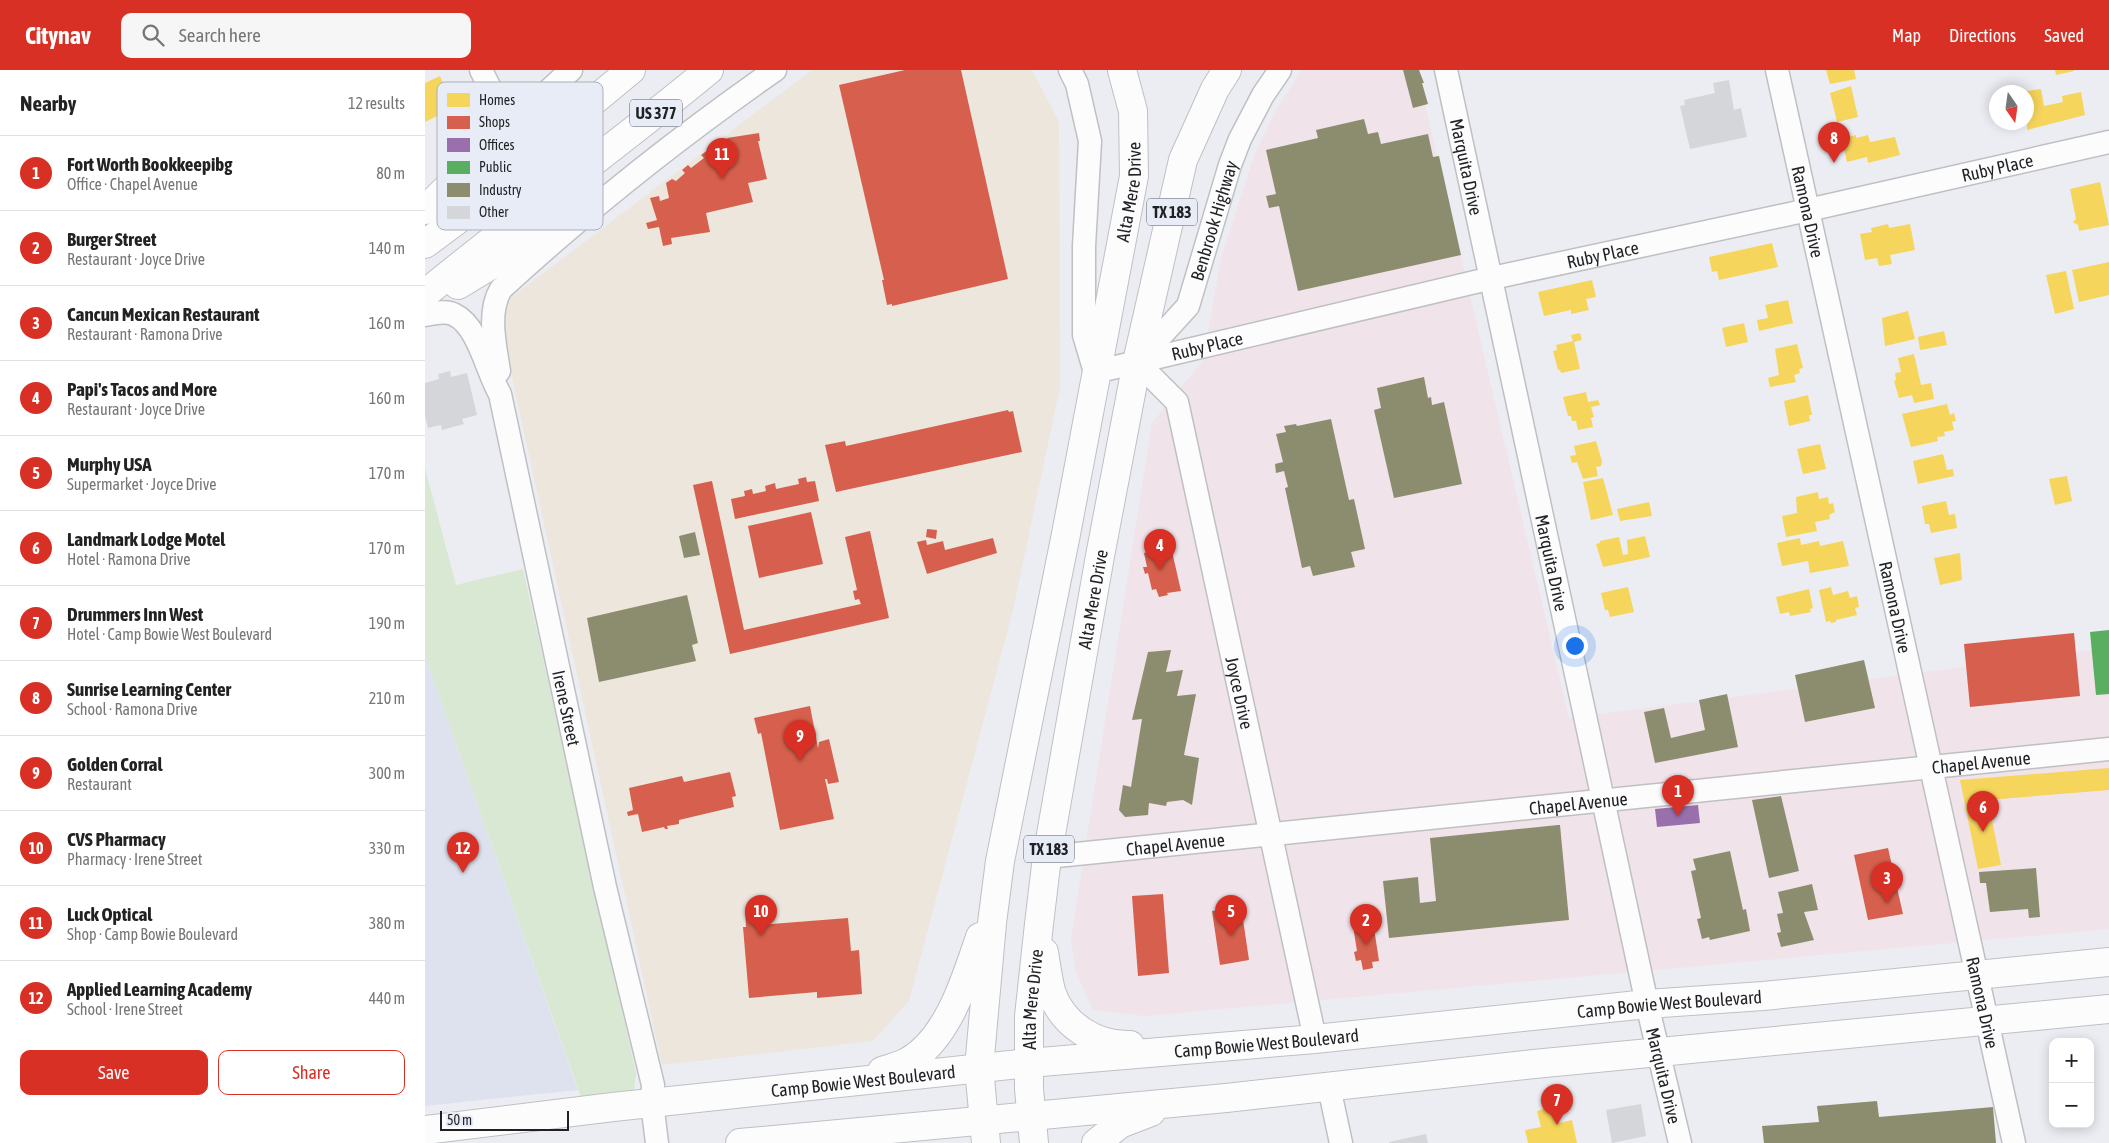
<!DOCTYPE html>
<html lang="en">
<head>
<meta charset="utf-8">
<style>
	:root { --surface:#fff; --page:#f6f6f6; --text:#222; --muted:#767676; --line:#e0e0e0; --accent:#d93025 }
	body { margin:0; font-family:"Asap Condensed",sans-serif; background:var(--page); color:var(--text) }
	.controls { position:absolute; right:15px; bottom:15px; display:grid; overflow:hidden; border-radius:10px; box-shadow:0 2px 12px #0003 }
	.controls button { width:45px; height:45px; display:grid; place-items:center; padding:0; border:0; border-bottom:1px solid var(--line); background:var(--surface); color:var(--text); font:25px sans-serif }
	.compass { position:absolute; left:1564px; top:15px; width:45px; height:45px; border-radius:50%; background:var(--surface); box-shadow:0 2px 12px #0003; rotate:167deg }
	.scale { position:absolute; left:15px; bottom:12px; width:129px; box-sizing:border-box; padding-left:5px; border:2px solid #1f2124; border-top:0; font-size:14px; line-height:18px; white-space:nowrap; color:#1f2124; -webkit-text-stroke:4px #e8ecf6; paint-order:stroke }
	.you { position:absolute; left:1149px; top:575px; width:18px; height:18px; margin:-12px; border:4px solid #fff; border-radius:50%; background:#1a73e8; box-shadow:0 0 0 8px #1a73e833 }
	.badge { display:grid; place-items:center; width:32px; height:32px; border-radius:50%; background:var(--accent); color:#fff; font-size:16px; font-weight:700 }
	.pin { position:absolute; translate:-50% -41px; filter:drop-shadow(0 1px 2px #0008) }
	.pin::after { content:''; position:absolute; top:26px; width:18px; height:15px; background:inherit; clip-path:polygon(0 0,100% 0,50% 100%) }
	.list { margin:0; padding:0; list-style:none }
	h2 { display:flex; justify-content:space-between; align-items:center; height:65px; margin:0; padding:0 20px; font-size:21px }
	h2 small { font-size:16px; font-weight:400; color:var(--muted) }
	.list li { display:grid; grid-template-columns:32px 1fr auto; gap:15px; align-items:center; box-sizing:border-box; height:75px; padding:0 20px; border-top:1px solid var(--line) }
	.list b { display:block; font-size:19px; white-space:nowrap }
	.list p { margin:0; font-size:16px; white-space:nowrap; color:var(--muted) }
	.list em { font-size:16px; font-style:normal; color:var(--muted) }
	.actions { display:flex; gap:10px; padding:15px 20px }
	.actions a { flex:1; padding:11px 0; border:1px solid var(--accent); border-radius:10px; text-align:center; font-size:18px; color:var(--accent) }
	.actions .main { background:var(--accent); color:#fff }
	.icon { flex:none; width:28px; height:28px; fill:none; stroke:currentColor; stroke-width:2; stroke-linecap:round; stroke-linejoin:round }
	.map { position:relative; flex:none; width:1684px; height:1073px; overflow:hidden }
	header { display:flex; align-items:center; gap:30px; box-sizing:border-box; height:70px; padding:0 25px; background:var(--accent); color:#fff }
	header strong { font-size:24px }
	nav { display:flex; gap:28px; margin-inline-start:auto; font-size:18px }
	.search { width:350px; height:45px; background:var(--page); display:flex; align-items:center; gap:12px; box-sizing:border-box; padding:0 18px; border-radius:10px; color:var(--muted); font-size:19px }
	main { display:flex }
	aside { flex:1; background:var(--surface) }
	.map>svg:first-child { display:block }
	.commercial { fill:#ece6dd }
	.industrial { fill:#f0e3ea }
	.built { fill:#dee2ee }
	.green { fill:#d9e8d2 }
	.homes { fill:#f6d55c }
	.shops { fill:#d6604d }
	.offices { fill:#9970ab }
	.public { fill:#5aae61 }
	.industry { fill:#8c8c6e }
	.building { fill:#d5d6da }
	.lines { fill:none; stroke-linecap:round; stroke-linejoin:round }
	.minor-casing { stroke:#bec0c4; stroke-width:25 }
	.major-casing { stroke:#bec0c4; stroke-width:30 }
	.minor { stroke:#fcfcfd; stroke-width:22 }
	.major { stroke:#fcfcfd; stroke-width:28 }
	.labels { text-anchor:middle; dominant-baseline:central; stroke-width:5; stroke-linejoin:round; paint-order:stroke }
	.shield { fill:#e8ecf6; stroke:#5b5e63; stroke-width:1 }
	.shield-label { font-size:16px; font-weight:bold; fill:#1f2124 }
	.street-label { font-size:18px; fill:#1f2124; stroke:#e8ecf6 }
	.key { fill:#e8ecf6; stroke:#acafb7; stroke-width:1 }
	.key-label { font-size:14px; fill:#1f2124 }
</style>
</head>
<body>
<header>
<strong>Citynav</strong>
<div class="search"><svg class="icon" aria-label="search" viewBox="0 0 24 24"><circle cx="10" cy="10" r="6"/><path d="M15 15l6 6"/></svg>Search here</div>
<nav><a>Map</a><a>Directions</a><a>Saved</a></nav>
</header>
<main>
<aside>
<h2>Nearby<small>12 results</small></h2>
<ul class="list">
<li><span class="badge">1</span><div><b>Fort Worth Bookkeepibg</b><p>Office · Chapel Avenue</p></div><em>80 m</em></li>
<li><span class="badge">2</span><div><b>Burger Street</b><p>Restaurant · Joyce Drive</p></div><em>140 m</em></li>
<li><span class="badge">3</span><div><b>Cancun Mexican Restaurant</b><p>Restaurant · Ramona Drive</p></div><em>160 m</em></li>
<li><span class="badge">4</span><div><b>Papi's Tacos and More</b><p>Restaurant · Joyce Drive</p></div><em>160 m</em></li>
<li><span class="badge">5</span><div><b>Murphy USA</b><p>Supermarket · Joyce Drive</p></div><em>170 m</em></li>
<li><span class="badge">6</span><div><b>Landmark Lodge Motel</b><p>Hotel · Ramona Drive</p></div><em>170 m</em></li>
<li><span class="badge">7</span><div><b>Drummers Inn West</b><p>Hotel · Camp Bowie West Boulevard</p></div><em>190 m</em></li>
<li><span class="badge">8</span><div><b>Sunrise Learning Center</b><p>School · Ramona Drive</p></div><em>210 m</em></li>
<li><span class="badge">9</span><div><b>Golden Corral</b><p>Restaurant</p></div><em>300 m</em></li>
<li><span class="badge">10</span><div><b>CVS Pharmacy</b><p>Pharmacy · Irene Street</p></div><em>330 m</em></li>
<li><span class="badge">11</span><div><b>Luck Optical</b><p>Shop · Camp Bowie Boulevard</p></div><em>380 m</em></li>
<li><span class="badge">12</span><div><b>Applied Learning Academy</b><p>School · Irene Street</p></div><em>440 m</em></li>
</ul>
<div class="actions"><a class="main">Save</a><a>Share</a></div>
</aside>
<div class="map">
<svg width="1684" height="1073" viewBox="0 0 1684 1073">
	<rect width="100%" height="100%" fill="#ecedf2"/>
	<path class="commercial" d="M387 0H607L634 52 635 317 588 540 484 931 448 971 237 995 72 238Z"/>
	<path class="industrial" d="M877 0H992L1144 648 1684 578V859L720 946 668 940 650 899 646 868 727 353 778 290 796 188 830 83 851 40Z"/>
	<path class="built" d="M0 586 153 1020 0 1036Z"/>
	<path class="green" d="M0 398 31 515 98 499 211 1003 209 1021 156 1027 0 586Z"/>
	<g class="homes">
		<path d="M1401 0H1429L1431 9 1405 14Z"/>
		<path d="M1630 0H1649V1L1631 5Z"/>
		<path d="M15 6 26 30 30 29 33 36 0 52V13Z"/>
		<path d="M1426 16 1433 47 1412 52 1405 23Z"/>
		<path d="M1616 19 1619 36 1638 32 1637 26 1656 22 1660 45 1602 60V21Z"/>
		<path d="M1431 65V68L1443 65 1445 72 1470 67 1475 85 1443 93 1442 87 1422 92 1417 68Z"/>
		<path d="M1675 112 1684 155 1654 161 1653 155 1648 152 1651 149 1645 119Z"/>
		<path d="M1463 154 1464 158 1485 154 1490 180 1465 185 1467 194 1454 196 1452 188 1440 190 1435 164 1447 162 1446 158Z"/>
		<path d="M1347 173 1353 197 1294 210 1292 201 1287 202 1284 187Z"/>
		<path d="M1684 192V225L1654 232 1647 200Z"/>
		<path d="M1641 201 1649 239 1630 244 1621 205Z"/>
		<path d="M1167 210 1171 227 1161 229 1164 240 1146 244V240L1119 246 1113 222Z"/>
		<path d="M1363 230 1368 253 1334 261 1332 250 1343 248 1340 235Z"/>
		<path d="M1483 241 1490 269 1460 276 1457 248Z"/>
		<path d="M1319 253 1323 272 1301 277 1297 258Z"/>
		<path d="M1519 261 1522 275 1495 280 1493 267Z"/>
		<path d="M1155 263 1157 270 1149 272 1155 299 1136 303 1135 300H1133L1128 281 1132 280 1131 275 1148 271 1146 265Z"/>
		<path d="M1372 274 1378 298 1374 299 1375 303 1369 305 1371 312 1345 317 1343 308 1354 305 1350 279Z"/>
		<path d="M1489 284 1496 315 1506 313 1509 329 1489 333 1487 325 1474 328 1469 311 1471 310 1470 303 1476 302 1473 288Z"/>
		<path d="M1161 322 1163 332 1173 330 1175 335 1166 337 1169 347 1166 348 1168 357 1153 360 1151 351H1147L1146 346H1143L1138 327Z"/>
		<path d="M1383 325 1387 345H1384L1385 351 1364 356 1359 331Z"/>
		<path d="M1522 334 1525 345 1529 343 1531 351 1527 352 1529 360 1519 362 1520 366 1512 367 1513 371 1486 377 1477 344Z"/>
		<path d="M1171 371 1177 391 1176 396 1171 397 1173 406 1158 409 1152 392 1147 393 1145 386 1151 385 1149 376Z"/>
		<path d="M1395 374 1401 399 1378 404 1372 379Z"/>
		<path d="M1518 384 1522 400 1528 399 1529 406 1493 414 1488 391Z"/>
		<path d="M1642 406 1647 431 1630 435 1624 409Z"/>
		<path d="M1178 408 1188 445 1166 450 1158 412Z"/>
		<path d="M1393 422 1394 429 1403 427 1404 434 1408 433 1410 442 1404 445 1405 449 1390 452 1392 461 1361 467 1357 446 1372 443 1371 427Z"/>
		<path d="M1521 431 1524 445 1530 444 1532 458 1506 463 1504 454H1500L1497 436Z"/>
		<path d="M1224 432 1227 446 1195 451 1192 439Z"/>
		<path d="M1220 466 1225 487 1178 497 1171 474 1175 473V471L1194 467 1198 485 1203 484 1202 470Z"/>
		<path d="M1375 468 1376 475 1394 471 1395 476 1418 471 1424 496 1385 503 1383 491 1357 496 1352 473Z"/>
		<path d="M1535 483 1537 510 1515 515 1509 488Z"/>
		<path d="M1203 517 1209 542 1185 547 1183 540H1180L1176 523Z"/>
		<path d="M1406 517 1408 525 1423 521 1425 528 1432 526 1434 537 1430 538 1432 545 1411 550V552L1406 553 1405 551 1401 552 1394 520Z"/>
		<path d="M1384 519 1388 538 1385 539 1386 542 1365 546 1364 542 1355 544 1351 527Z"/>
		<path d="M1684 698V720L1563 730 1576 795 1553 799 1535 710Z"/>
		<path d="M1129 1036 1135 1053 1147 1050 1152 1073H1103L1100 1060 1116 1057 1112 1041Z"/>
	</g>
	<g class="shops">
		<path d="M480 0H536L583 209 467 236V234L462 235 457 210H459L414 15Z"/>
		<path d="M334 63 335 71H333L342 109 323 113 328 132 281 143 285 162 246 168 247 174 238 176 234 157 223 159 221 153 232 150 225 128 234 126 235 131 244 128 241 113 247 109 251 111 260 103 257 100 263 95 266 98 279 88 276 85 283 80 286 83 303 71 302 68Z"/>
		<path d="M583 340 584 342 588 341 597 382 411 422 400 375 420 371 421 376Z"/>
		<path d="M381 407 382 412 390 411 394 431 310 449 306 429 320 426 319 421 327 419 328 424 341 421 340 416 350 413 351 419 374 414 373 409Z"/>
		<path d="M287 411 319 560 436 534 434 529 430 530 428 521 432 520 420 467 445 461 464 548 305 584 268 415Z"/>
		<path d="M386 442 398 494 334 508 323 456Z"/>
		<path d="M502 459 512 460 511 469 501 467Z"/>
		<path d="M568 468 572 483 502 504 492 472 501 470 502 475 518 471 520 480Z"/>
		<path d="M744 468 756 521 742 523 743 525 734 527 731 519 727 520 723 503 720 504 718 497H722L719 483 722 482 721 475Z"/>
		<path d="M1649 563 1655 626 1545 637 1539 574Z"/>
		<path d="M385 636 393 678 394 672 404 669 414 712 403 714 402 709H400L409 749 355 760 336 663 333 664 329 648Z"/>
		<path d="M305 702 311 726 307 727 309 737 254 750V754L242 756 243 759H240L239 757 217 762 213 744 203 746 202 742 208 740 204 718 257 706 259 712Z"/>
		<path d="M1463 778 1478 844 1443 850 1429 785Z"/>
		<path d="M738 824 744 903 713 906 707 826Z"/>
		<path d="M816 836 824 890 795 895 787 841Z"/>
		<path d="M333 840 334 855 423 848 426 881 434 880 437 924 392 928V922L324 928 318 857H321L320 841Z"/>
		<path d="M940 854 941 859 949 858 954 891 947 892 948 898 938 900 936 890 931 891 929 882 932 881 928 856Z"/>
	</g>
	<path class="offices" d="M1273 735 1275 753 1232 757 1230 739Z"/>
	<path class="public" d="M1684 560V624L1671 625 1665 562Z"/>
	<g class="industry">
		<path d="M978 0H994L999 13H997L1003 34 988 38Z"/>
		<path d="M939 49 943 64 953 62 956 74 1003 64 1008 87 1014 86 1036 185 873 221 854 136 844 138 841 126 851 124 841 80 893 68 891 60Z"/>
		<path d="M999 307 1003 328 1006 327 1007 335 1019 332 1037 414 969 428 949 340 956 338 952 318Z"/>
		<path d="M906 349 924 430 929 429 940 479 926 482 930 497 888 506 885 496 877 498 860 418 863 417 859 401 851 403 850 394 858 392 851 364 861 362 859 356 871 354 872 356Z"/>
		<path d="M270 462 275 485 259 488 254 466Z"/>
		<path d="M262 525 273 573 267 575 271 591 174 612 162 548Z"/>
		<path d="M746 580 741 602 758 600 752 626 771 624 759 685 774 688 767 735 758 730 742 732 741 736 724 733 723 745 700 747 694 740 698 715 706 717 717 649 707 650 723 582Z"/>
		<path d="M1439 590 1450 638 1380 652 1370 605Z"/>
		<path d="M1302 624 1313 677 1230 693 1219 642 1239 638 1246 668 1280 660 1274 630Z"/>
		<path d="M1356 726 1374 801 1344 808 1327 730Z"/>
		<path d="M1133 755H1135L1144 850 964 868 958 811 993 807 995 833 1011 831 1005 768Z"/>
		<path d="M1305 781 1318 840 1321 839 1325 861 1285 870 1284 867 1277 869 1272 849 1276 848 1266 801 1271 800 1268 789Z"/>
		<path d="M1611 798 1615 847 1604 848 1603 839 1565 842 1561 813H1555L1554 802Z"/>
		<path d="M1387 814 1393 840 1379 842 1389 870 1356 877 1352 863 1356 862 1352 844 1358 843 1353 822Z"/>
		<path d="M1452 1031 1454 1047 1568 1037 1571 1073H1339L1337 1056 1394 1052 1392 1036Z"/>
	</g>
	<g class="building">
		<path d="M1304 10 1309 40 1316 38 1322 67 1265 79 1255 36 1260 35 1259 30 1290 23 1288 13Z"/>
		<path d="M25 301 26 307 42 303 52 345 37 349 39 354 17 360 16 355 3 358 0 346V313L14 309 13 304Z"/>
		<path d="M1216 1034 1221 1066 1187 1073 1181 1040Z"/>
		<path d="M1001 1064 1003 1073H964V1072Z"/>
	</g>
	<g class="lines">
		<g class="minor-casing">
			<g id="minor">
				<path d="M56 0 84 57 159 145"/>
				<path id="s1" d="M645 0 652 14 665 71 659 176V265L670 302 1067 208 1383 140 1684 72"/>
				<path id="s2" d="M1021 0 1222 934 1255 1073"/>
				<path id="s3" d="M1352 0 1589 1073"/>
				<path d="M84 57 146 0"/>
				<path id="s4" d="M0 245C10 243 21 240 30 245 54 257 62 303 75 324L180 817 228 1015 227 1033 232 1073"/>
				<path id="s5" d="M712 292 752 332 890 969"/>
				<path id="s6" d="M712 292 763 236 805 95 815 69 838 25 855 0"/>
				<path d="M74 301C70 275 62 242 76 219 162 140 254 67 350 0"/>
				<path id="s7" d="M622 787 1684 679"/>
				<path d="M904 1017 916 1073"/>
			</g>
		</g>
		<g class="major-casing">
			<g id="major">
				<path d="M0 140 84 57"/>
				<path d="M0 174 31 151 107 82 206 0"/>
				<path d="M33 215 121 162 159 145"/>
				<path d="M0 224C93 147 191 77 284 0"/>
				<path d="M619 882C621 895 623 909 626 921 637 955 671 976 705 975"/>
				<path d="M457 1001C465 998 475 996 482 992 523 970 541 908 555 867"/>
				<path id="s8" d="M0 1060 188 1037 604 993 890 969 1222 934 1338 926 1684 892"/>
				<path d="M315 1073 801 1028 1109 994 1684 939"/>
				<path id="s9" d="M561 1073 554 998 567 853 575 791 641 464 709 106 708 41 697 0"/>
				<path id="s10" d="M609 1073 604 1019V946L614 854 622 787 675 486 712 292 758 90 790 19 802 0"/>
				<path d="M671 1073 695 1054 726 1042"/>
			</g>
		</g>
		<use href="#minor" class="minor"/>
		<use href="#major" class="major"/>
	</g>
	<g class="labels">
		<g class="shield">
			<rect x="205" y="29.5" width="52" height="27" rx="4"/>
			<rect x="722" y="128.5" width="50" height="27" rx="4"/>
			<rect x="599" y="765.5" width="50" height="27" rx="4"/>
		</g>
		<g class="shield-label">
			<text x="231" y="43">US 377</text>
			<text x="747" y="142">TX 183</text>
			<text x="624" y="779">TX 183</text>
		</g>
		<g class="street-label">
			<text stroke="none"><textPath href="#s2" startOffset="99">Marquita Drive</textPath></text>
			<text stroke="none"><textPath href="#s1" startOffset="1232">Ruby Place</textPath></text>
			<text stroke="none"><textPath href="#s9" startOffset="965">Alta Mere Drive</textPath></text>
			<text stroke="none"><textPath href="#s3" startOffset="145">Ramona Drive</textPath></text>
			<text stroke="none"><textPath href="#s6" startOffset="165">Benbrook Highway</textPath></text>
			<text stroke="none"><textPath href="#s1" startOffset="828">Ruby Place</textPath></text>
			<text stroke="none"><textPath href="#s1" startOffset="422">Ruby Place</textPath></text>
			<text stroke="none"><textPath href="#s2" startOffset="504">Marquita Drive</textPath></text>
			<text stroke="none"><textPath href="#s10" startOffset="549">Alta Mere Drive</textPath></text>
			<text stroke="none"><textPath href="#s3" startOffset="550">Ramona Drive</textPath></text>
			<text stroke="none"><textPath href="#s5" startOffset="354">Joyce Drive</textPath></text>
			<text stroke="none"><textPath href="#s4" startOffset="444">Irene Street</textPath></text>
			<text stroke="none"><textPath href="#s7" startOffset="939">Chapel Avenue</textPath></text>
			<text stroke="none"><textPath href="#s7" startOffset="534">Chapel Avenue</textPath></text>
			<text stroke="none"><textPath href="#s7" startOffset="129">Chapel Avenue</textPath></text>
			<text stroke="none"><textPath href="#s10" startOffset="144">Alta Mere Drive</textPath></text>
			<text stroke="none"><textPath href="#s3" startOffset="955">Ramona Drive</textPath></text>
			<text stroke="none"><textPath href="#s8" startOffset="1251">Camp Bowie West Boulevard</textPath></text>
			<text stroke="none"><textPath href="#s8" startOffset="846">Camp Bowie West Boulevard</textPath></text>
			<text stroke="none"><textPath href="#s2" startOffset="1029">Marquita Drive</textPath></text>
			<text stroke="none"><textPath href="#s8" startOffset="441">Camp Bowie West Boulevard</textPath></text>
		</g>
	</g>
	<rect x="12" y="12" width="166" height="148" rx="8" class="key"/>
	<rect x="22" y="23" width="23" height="14" fill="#f6d55c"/>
	<rect x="22" y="46" width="23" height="13" fill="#d6604d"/>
	<rect x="22" y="68" width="23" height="14" fill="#9970ab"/>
	<rect x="22" y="91" width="23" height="13" fill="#5aae61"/>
	<rect x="22" y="113" width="23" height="14" fill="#8c8c6e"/>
	<rect x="22" y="136" width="23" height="13" fill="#d5d6da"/>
	<g class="key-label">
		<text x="54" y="35">Homes</text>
		<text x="54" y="57">Shops</text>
		<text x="54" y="80">Offices</text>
		<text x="54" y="102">Public</text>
		<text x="54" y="125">Industry</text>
		<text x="54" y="147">Other</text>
	</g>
</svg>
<div class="controls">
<button>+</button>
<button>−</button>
</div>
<svg class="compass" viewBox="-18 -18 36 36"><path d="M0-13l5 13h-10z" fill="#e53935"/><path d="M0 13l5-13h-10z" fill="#767676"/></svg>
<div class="scale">50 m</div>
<div class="you"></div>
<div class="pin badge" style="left:1253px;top:746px">1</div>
<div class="pin badge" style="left:941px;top:875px">2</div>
<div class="pin badge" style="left:1462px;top:833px">3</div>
<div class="pin badge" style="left:735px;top:500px">4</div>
<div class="pin badge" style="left:806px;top:866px">5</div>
<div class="pin badge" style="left:1558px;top:762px">6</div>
<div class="pin badge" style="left:1132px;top:1055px">7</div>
<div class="pin badge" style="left:1409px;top:93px">8</div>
<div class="pin badge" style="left:375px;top:691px">9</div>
<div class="pin badge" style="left:336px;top:866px">10</div>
<div class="pin badge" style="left:297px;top:109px">11</div>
<div class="pin badge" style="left:38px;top:803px">12</div>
</div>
</main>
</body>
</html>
